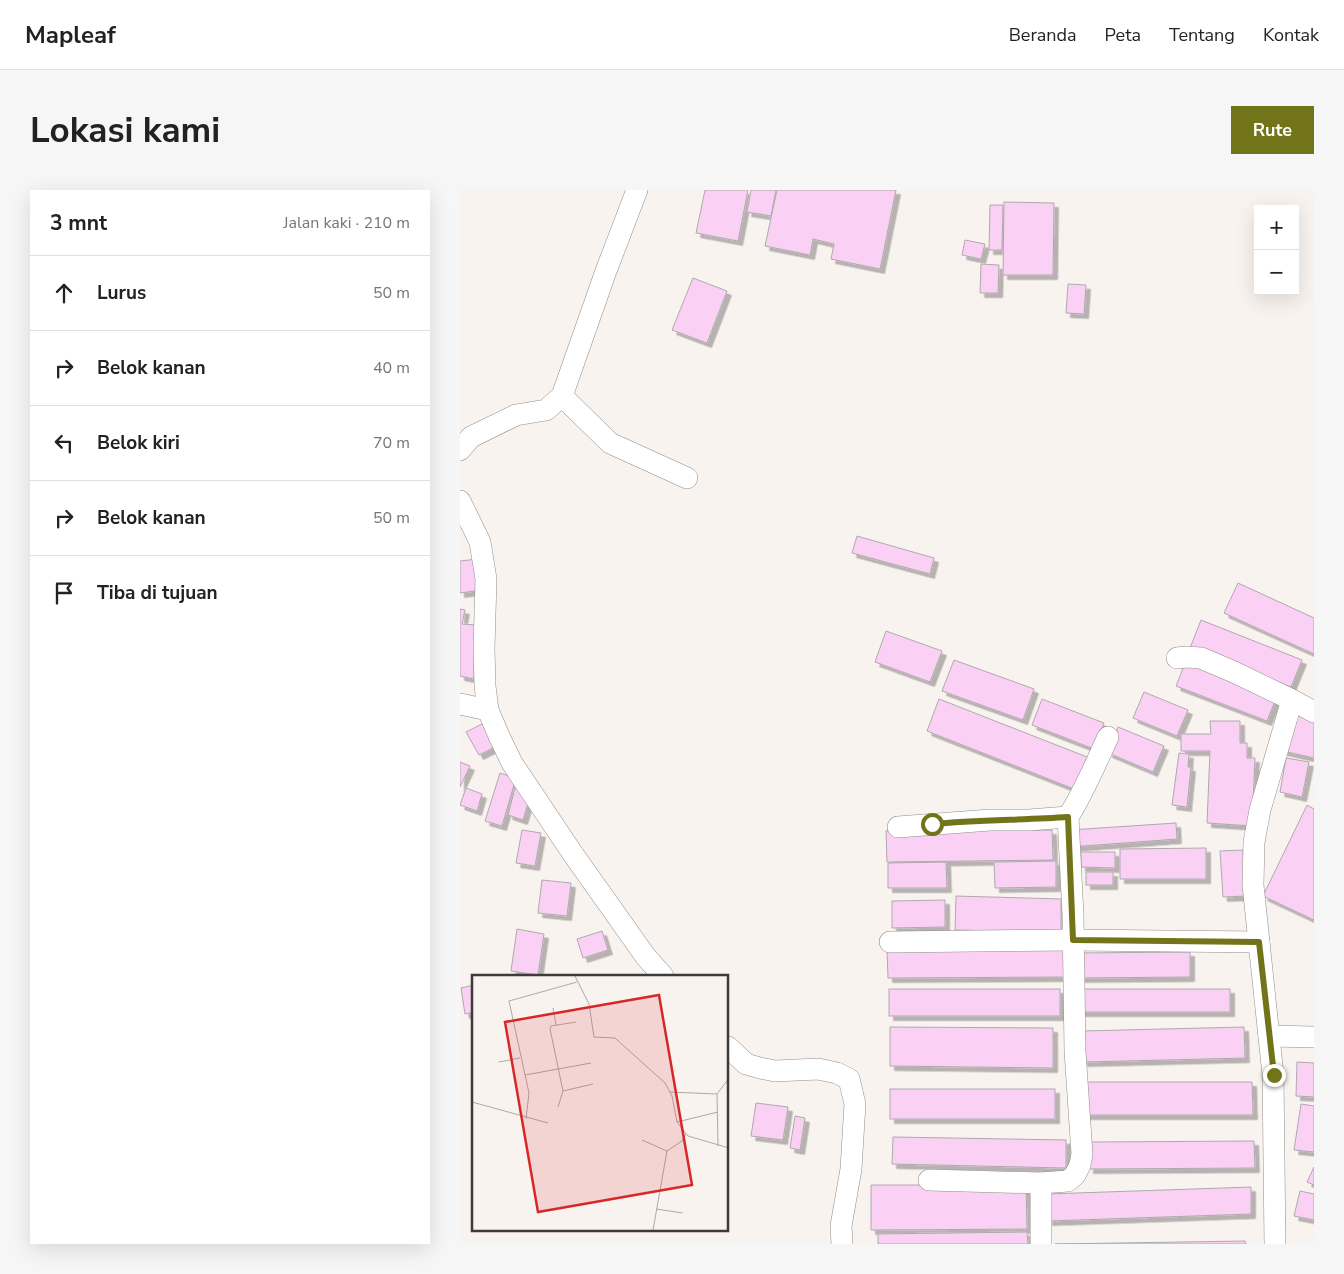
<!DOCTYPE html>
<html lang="id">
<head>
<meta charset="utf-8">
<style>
	:root { --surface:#fff; --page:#f6f6f6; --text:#222; --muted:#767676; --line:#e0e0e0; --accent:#72741a }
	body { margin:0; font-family:"Nunito Sans",sans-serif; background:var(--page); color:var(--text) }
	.controls { position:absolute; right:15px; top:15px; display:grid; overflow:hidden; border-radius:0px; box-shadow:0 5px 20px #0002 }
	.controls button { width:45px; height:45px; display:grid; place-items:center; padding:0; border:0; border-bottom:1px solid var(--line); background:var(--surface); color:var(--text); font:25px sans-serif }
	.stop { position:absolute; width:15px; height:15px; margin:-11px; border:4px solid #72741a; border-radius:50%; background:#fff }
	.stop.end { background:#72741a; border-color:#fff; box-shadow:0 1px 5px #0008 }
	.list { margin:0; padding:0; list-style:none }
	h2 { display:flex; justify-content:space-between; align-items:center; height:65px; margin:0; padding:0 20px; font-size:21px }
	h2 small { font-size:16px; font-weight:400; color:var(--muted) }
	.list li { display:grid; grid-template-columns:32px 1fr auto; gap:15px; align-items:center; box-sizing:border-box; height:75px; padding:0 20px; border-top:1px solid var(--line) }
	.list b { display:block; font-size:19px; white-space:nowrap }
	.list em { font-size:16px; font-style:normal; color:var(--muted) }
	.icon { flex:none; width:28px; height:28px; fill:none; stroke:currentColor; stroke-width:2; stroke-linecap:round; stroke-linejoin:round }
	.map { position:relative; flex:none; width:854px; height:1054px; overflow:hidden; border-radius:0px }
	header { display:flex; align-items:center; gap:30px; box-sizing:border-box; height:70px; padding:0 25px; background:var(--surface); border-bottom:1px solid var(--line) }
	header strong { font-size:24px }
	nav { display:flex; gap:28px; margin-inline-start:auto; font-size:18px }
	.intro { display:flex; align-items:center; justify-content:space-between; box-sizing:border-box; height:120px; padding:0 30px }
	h1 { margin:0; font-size:35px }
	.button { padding:12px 22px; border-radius:0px; background:var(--accent); color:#fff; font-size:18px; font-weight:700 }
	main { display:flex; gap:30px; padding:0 30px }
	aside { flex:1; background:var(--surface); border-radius:0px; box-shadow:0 5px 20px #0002 }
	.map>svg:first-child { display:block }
	.building { fill:#fad1f4; stroke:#aea9ad; filter:url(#shadow) }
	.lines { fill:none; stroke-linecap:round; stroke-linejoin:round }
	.minor-casing { stroke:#928d8a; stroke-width:22 }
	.minor { stroke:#fff; stroke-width:21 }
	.route { stroke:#72741a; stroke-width:6 }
	.inset-road { fill:none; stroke:#aea9a7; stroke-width:1 }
	.view { fill:#d62828; fill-opacity:0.15; stroke:#d62828; stroke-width:2.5 }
	.inset-edge { fill:none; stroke:#3d3a39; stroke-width:2.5 }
</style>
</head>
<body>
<header>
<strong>Mapleaf</strong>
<nav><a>Beranda</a><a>Peta</a><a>Tentang</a><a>Kontak</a></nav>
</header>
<div class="intro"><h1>Lokasi kami</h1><a class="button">Rute</a></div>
<main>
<aside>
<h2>3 mnt<small>Jalan kaki · 210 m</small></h2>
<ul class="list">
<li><svg class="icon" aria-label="ahead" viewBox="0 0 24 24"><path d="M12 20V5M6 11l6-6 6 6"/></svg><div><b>Lurus</b></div><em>50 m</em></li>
<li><svg class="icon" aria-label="right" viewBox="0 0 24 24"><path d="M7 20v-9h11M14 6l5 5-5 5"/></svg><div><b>Belok kanan</b></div><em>40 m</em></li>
<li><svg class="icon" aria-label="left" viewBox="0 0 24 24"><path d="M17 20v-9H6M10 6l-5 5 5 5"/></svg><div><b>Belok kiri</b></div><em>70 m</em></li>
<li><svg class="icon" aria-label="right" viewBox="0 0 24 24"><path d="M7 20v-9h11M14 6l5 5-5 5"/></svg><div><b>Belok kanan</b></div><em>50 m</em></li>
<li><svg class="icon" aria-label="arrive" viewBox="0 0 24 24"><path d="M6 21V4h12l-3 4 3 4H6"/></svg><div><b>Tiba di tujuan</b></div></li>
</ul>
</aside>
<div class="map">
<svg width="854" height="1054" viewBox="0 0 854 1054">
	<defs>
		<filter id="shadow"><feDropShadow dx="4.5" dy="4.5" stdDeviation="0" flood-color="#0004"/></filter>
	</defs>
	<rect width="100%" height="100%" fill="#f9f3f0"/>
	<g class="building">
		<path d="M245 0H288L278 51 236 43Z"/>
		<path d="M291 0H316L311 26 287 22Z"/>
		<path d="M317 0H436L420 79 371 69 374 54 353 49 350 65 305 56Z"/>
		<path d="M544 12 594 13 593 85H543Z"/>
		<path d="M530 15H543L542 60H529Z"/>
		<path d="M505 50 525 54 521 69 502 65Z"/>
		<path d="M521 74 539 75 538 103H520Z"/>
		<path d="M233 88 267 101 247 153 212 140Z"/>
		<path d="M608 94 626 95 624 124 606 123Z"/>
		<path d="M397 346 474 368 470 384 392 363Z"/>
		<path d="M18 369 22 400 0 403V371Z"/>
		<path d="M778 393 854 428V464L764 423Z"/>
		<path d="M0 419 5 420 2 434 15 435 14 489 0 486Z"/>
		<path d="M741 430 842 470 831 497 730 458Z"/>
		<path d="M426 441 482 461 470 492 415 472Z"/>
		<path d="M494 470 574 499 563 530 482 501Z"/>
		<path d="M726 471 817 506 807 531 716 496Z"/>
		<path d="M684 502 728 520 717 546 673 528Z"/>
		<path d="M479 509 627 567 614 599 467 541Z"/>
		<path d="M582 509 644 533 634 559 572 535Z"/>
		<path d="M831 524 854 529V568L823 561Z"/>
		<path d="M750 531H780V553H787V568H795L792 636 747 633 750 561H721V544H751Z"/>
		<path d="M26 532 39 555 19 565 6 542Z"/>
		<path d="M658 537 704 556 693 582 648 563Z"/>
		<path d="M719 563 729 564 728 577H731L727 617 712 615Z"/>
		<path d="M826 568 849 572 842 607 820 602Z"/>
		<path d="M0 572 10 576 0 597Z"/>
		<path d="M40 583 56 588 42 636 25 631Z"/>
		<path d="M6 598 22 604 17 621 0 615Z"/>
		<path d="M55 598 71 603 63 630 48 625Z"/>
		<path d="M847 615 854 619V730L803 706Z"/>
		<path d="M716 633 717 649 610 657 609 640Z"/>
		<path d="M62 640 81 643 75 676 56 673Z"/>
		<path d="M592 640 593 670 427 672 426 641Z"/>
		<path d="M746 658V689H660V659Z"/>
		<path d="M783 660 786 706 763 707 760 661Z"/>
		<path d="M621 662H655V678L621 677Z"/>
		<path d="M596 671V697L535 698 534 672Z"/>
		<path d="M486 672 487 698H428V673Z"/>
		<rect x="626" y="682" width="27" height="13"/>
		<path d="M82 690 111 693 107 726 78 723Z"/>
		<path d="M496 706 601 709V742L495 740Z"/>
		<path d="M485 710V737L432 738V711Z"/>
		<path d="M57 739 84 744 78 785 51 781Z"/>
		<path d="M142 741 148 760 123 768 117 749Z"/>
		<path d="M604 758V787L428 788 427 760Z"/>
		<path d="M730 762V787L615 788V763Z"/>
		<path d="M14 795V822L5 824 1 798Z"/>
		<rect x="429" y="799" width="171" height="27"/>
		<rect x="618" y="799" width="152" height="23"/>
		<path d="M430 837 593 838V878L430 876Z"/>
		<path d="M784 837 785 868 623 872 622 841Z"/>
		<path d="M837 872 854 873V907L836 906Z"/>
		<path d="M620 892H792L793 925H620Z"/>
		<rect x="430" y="899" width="165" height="30"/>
		<path d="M296 913 328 917 323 950 291 946Z"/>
		<path d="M841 914 854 916V962L834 960Z"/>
		<path d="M335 926 345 928 340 960 330 958Z"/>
		<path d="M433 947 606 950V978L432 974Z"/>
		<path d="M794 951 795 978 629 979V952Z"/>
		<path d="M854 977V995L847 992Z"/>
		<path d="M411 995H566L567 1039 411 1040Z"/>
		<path d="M791 997V1024L588 1031 587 1004Z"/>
		<path d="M840 1001 854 1004V1030L834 1026Z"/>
		<path d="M567 1042 568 1054H418V1044Z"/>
		<path d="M785 1051 786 1054H595Z"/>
	</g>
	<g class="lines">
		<g class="minor-casing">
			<g id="minor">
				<path d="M102 206 150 253 227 288"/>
				<path d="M0 260 11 247 56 225 86 220 102 206 146 81 177 0"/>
				<path d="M0 311 20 352 26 389 24 459 25 496 28 520 39 546 52 573 113 664 186 767 203 786"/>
				<path d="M717 468 726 467 741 468 774 482 832 510 854 522"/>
				<path d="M0 514 28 520"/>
				<path d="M438 637 530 630H569L608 627C624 602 635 575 648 547"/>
				<path d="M430 752 613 750 799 752"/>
				<path d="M809 846 854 847"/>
				<path d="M268 857 286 874 300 878 315 881 358 879 377 883 389 889 395 914 391 979 381 1036 382 1054"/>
				<path d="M469 990 581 993 608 991 615 985 620 975 622 964 615 861 613 725 608 627"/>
				<path d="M581 993V1054"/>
				<path d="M815 1054 813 885 793 695 794 652 800 620 832 510"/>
			</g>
		</g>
		<use href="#minor" class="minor"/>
	</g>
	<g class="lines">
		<path class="route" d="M472 634C517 630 562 630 608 627L613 750 799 752 814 885"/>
	</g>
	<g transform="translate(12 785)">
		<rect width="256" height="256" fill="#f9f3f0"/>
		<path class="inset-road" d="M103 1 117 29 122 62 143 63 193 108 200 121 205 147 216 161 257 173M81 33 84 50M27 87 48 83M53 100 119 88M91 116 78 54 79 51 104 47M198 117 245 119M0 127 76 148M86 132 91 116 121 109M54 144 57 118 37 26 105 7M205 147 246 137M170 165 195 176M246 171 245 119 257 103M184 234 211 238M181 255 195 176 210 166 214 159"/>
		<path class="view" d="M187 20 220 210 66 237 33 47Z"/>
		<rect width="256" height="256" class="inset-edge"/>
	</g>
</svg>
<div class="controls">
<button>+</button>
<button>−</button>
</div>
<div class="stop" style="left:472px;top:634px"></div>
<div class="stop end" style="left:814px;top:885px"></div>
</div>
</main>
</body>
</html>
